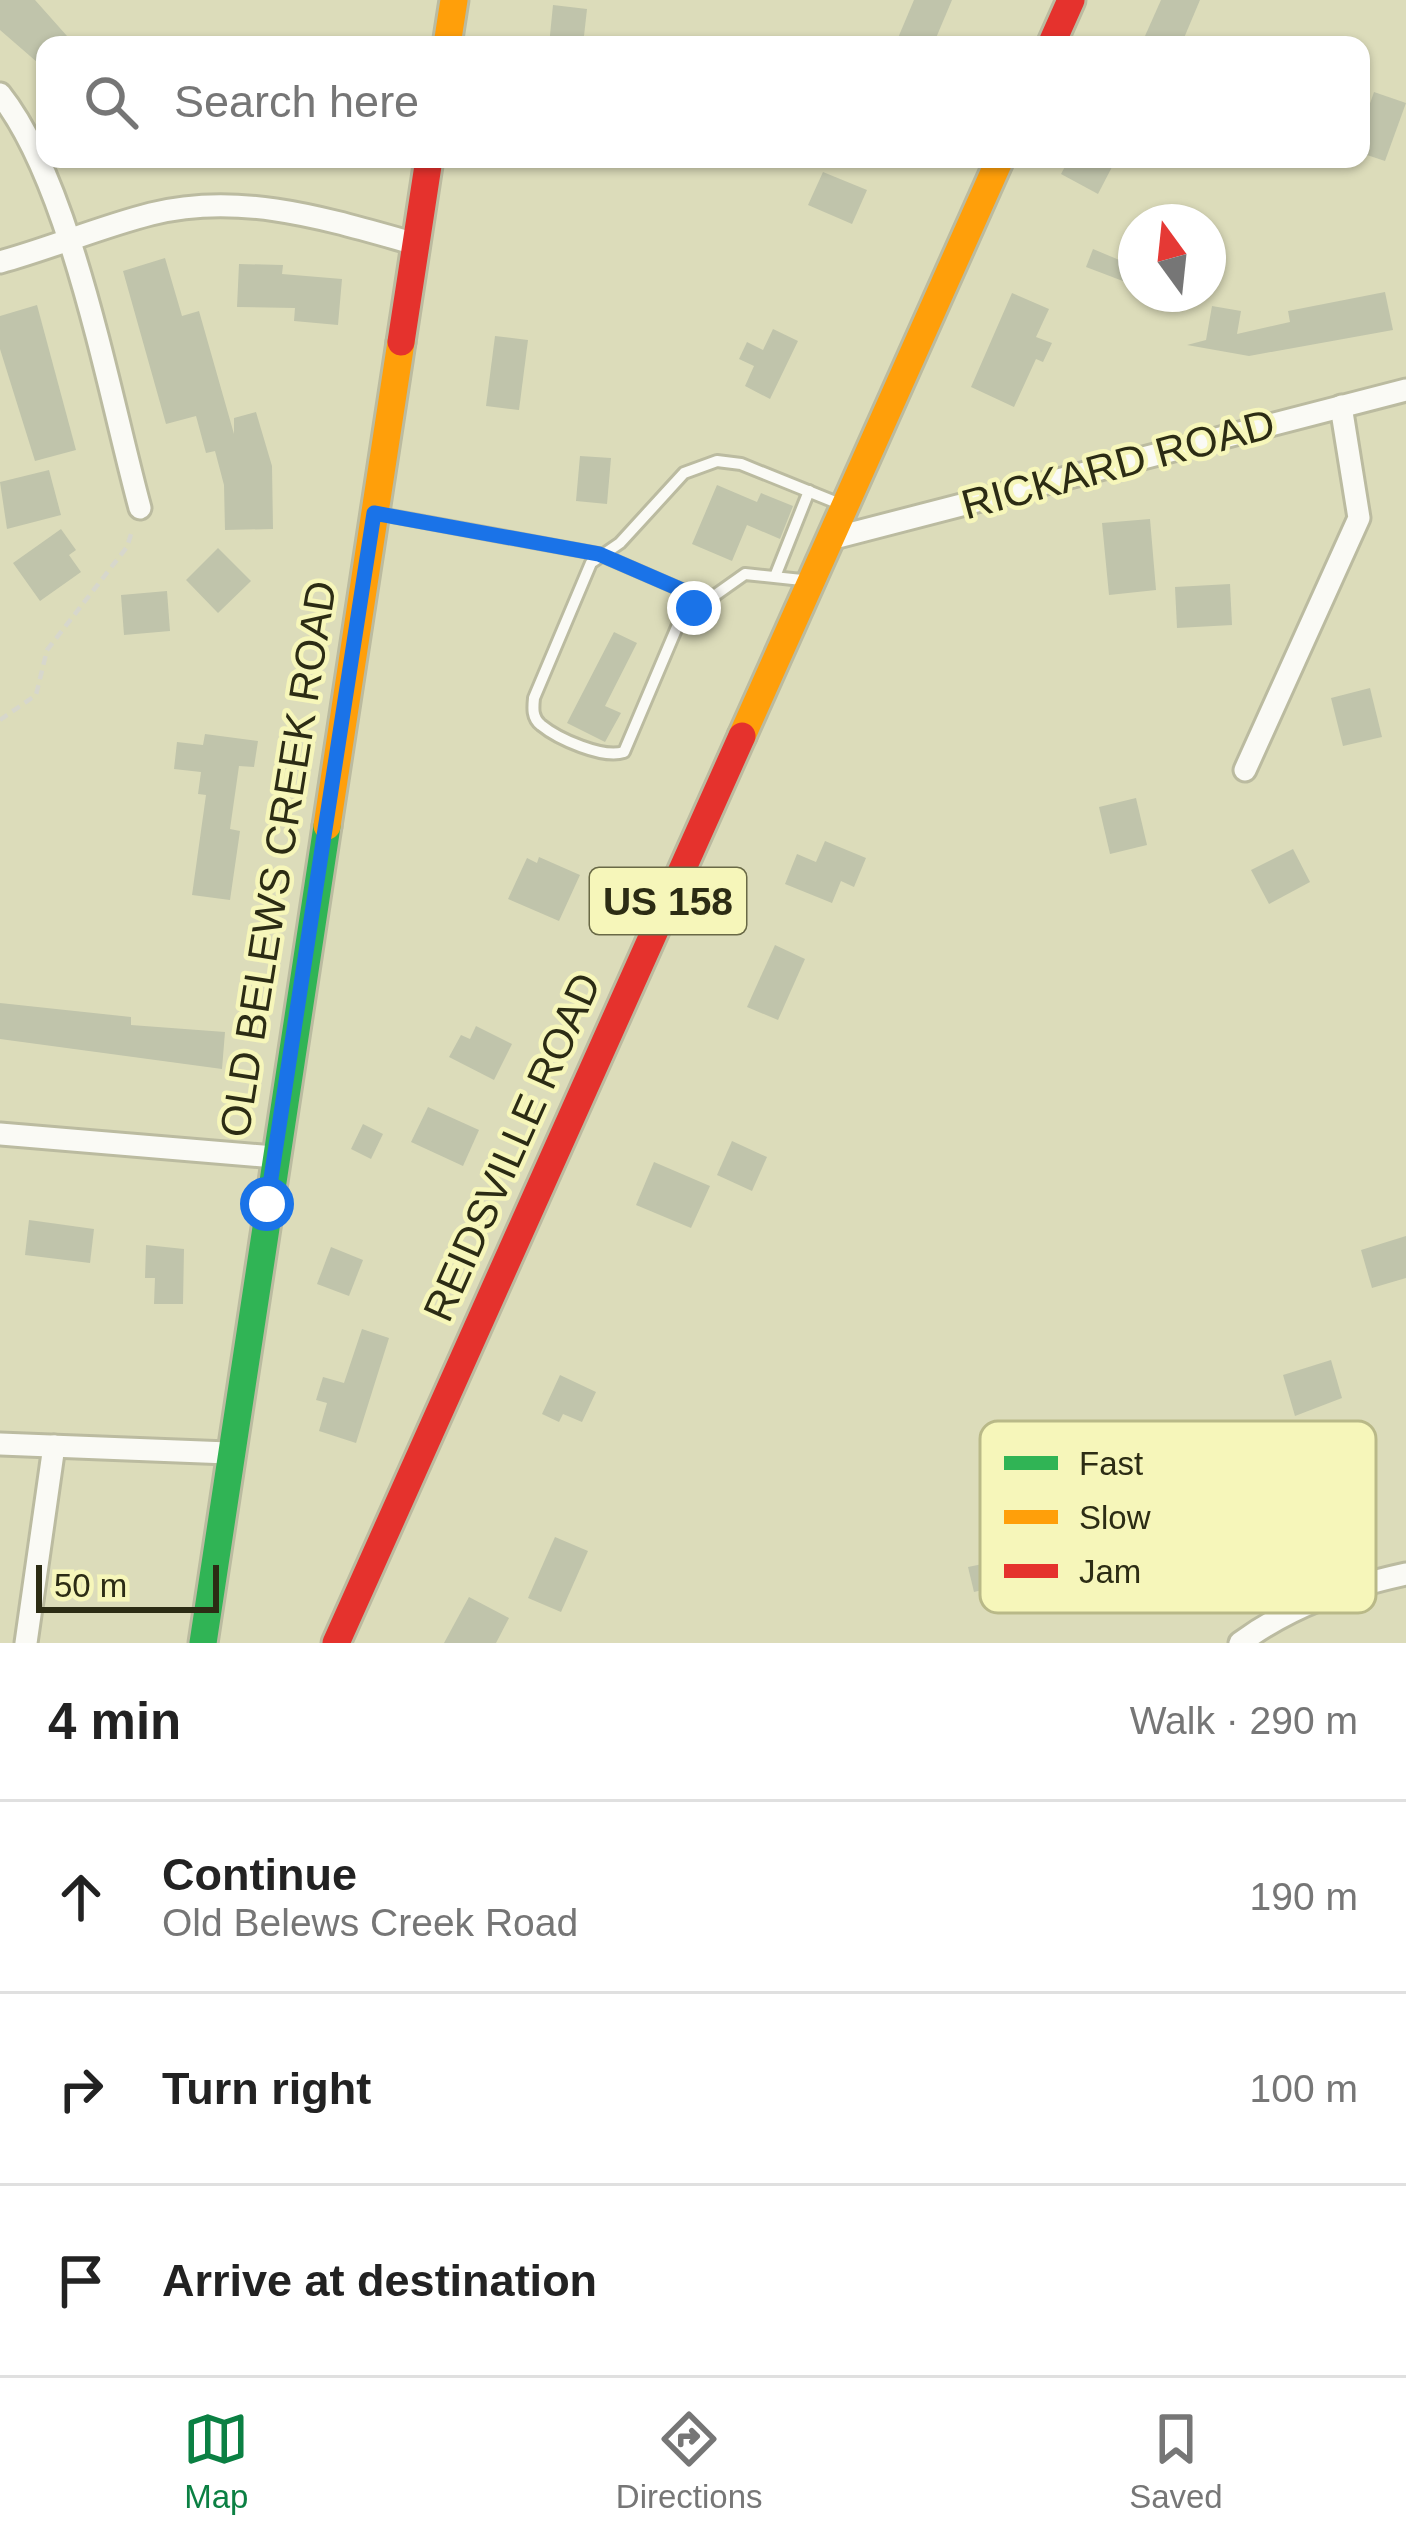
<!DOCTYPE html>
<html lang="en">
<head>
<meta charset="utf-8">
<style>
	:root { --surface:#fff; --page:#f6f6f6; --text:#222; --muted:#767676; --line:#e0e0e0; --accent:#0b8043 }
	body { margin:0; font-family:Helvetica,sans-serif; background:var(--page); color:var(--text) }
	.compass { position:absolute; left:1118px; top:204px; width:108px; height:108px; border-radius:50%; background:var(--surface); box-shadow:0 3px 9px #0004; rotate:345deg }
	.scale { position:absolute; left:36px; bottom:30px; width:183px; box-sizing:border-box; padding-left:12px; border:6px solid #2c2c14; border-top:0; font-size:33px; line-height:42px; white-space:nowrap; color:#2c2c14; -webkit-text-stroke:9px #f6f6ba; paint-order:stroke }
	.stop { position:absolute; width:36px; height:36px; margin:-27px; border:9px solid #1a73e8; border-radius:50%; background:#fff }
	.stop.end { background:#1a73e8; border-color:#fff; box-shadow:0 3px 12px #0008 }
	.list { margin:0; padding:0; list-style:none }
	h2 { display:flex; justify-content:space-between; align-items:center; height:156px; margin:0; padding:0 48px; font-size:51px }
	h2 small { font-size:39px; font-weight:400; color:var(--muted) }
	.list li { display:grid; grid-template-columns:78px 1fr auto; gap:36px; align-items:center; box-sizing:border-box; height:192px; padding:0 48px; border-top:3px solid var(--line) }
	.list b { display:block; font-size:45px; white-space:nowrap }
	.list p { margin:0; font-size:39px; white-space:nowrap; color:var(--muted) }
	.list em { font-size:39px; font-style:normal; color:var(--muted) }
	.icon { flex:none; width:66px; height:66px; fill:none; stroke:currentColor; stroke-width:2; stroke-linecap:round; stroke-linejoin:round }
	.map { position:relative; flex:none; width:1406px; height:1643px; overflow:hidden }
	.search { position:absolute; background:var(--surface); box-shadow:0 3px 9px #0004; left:36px; right:36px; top:36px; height:132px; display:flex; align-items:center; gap:30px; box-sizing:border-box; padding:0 42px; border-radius:24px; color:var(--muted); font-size:45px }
	.sheet { height:732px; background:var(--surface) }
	nav { display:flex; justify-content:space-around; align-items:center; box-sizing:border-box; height:168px; border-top:3px solid var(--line); background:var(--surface); font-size:33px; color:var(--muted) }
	nav a { display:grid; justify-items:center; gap:6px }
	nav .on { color:var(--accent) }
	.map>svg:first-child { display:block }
	.building { fill:#c0c4ab }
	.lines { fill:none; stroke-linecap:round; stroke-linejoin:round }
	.lane-casing { stroke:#bbbba0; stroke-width:16 }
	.street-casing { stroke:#bbbba0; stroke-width:27 }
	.fast-casing { stroke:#bbbba0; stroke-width:33 }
	.slow-casing { stroke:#bbbba0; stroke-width:33 }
	.jam-casing { stroke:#bbbba0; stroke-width:33 }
	.path { stroke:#d7d7cc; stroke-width:4.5; stroke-dasharray:9 6; stroke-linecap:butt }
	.lane { stroke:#fafaf5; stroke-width:10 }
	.street { stroke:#fafaf5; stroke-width:21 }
	.fast { stroke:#30b455; stroke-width:27 }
	.slow { stroke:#ff9f0a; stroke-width:27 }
	.jam { stroke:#e5322d; stroke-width:27 }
	.route { stroke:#1a73e8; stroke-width:15 }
	.labels { text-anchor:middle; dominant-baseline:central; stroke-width:9; stroke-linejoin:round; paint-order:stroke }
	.shield { fill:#f6f6ba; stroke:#696946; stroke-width:3 }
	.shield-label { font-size:39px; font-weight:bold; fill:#2c2c14 }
	.street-label { font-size:42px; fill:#2c2c14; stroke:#f6f6ba }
	.key { fill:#f6f6ba; stroke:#b9b988; stroke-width:3 }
	.key-label { font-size:33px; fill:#2c2c14 }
</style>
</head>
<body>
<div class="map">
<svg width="1406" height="1643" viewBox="0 0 1406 1643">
	<rect width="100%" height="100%" fill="#dcdcba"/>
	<g class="building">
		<path d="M0 0H35L75 45H45V69L0 30Z"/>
		<path d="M914 0H952L933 45H895Z"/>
		<path d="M1161 0H1200L1181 45H1141Z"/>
		<path d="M553 5 587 9 583 45H549Z"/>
		<path d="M1374 92 1406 103 1385 161 1361 153V129Z"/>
		<path d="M1069 159H1100L1113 165 1098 194 1061 174Z"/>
		<path d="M823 172 867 190 852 224 808 205Z"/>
		<path d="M1093 249 1136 267V286L1086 267Z"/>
		<path d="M165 258 182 316 199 311 234 434V418L256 412 272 466 273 529 225 530 224 485 215 451 206 453 196 416 166 424 123 271Z"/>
		<path d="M239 264 283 265 282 274 342 279 338 325 294 321 295 308 237 307Z"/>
		<path d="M1385 292 1393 330 1249 356 1187 345 1206 340 1212 306 1241 311 1237 334 1290 322 1288 311Z"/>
		<path d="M1012 293 1049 309 1036 337 1052 343 1043 362 1036 359 1014 407 971 387Z"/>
		<path d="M37 305 76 450 35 461 0 349V316Z"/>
		<path d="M773 329 798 341 770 399 745 386 754 366 739 359 747 342 763 350Z"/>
		<path d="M495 336 528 340 519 410 486 406Z"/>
		<path d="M580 456 611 458 607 504 576 501Z"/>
		<path d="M49 470 61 515 7 529 0 482Z"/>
		<path d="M717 485 757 502 761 493 793 506 780 539 747 525 732 561 692 544Z"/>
		<path d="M1150 519 1156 590 1109 595 1102 523Z"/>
		<path d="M61 529 76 550 69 555 81 572 40 601 13 563Z"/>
		<path d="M218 548 251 581 218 613 186 580Z"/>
		<path d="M1230 584 1232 625 1177 628 1175 587Z"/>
		<path d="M167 591 170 631 124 635 121 595Z"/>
		<path d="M614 632 637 643 605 706 621 713 605 742 567 723Z"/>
		<path d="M1370 688 1382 737 1343 746 1331 698Z"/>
		<path d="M205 734 258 741 254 767 239 766 230 829 240 831 230 900 192 895 206 795 198 794 201 772 174 769 177 742 203 745Z"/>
		<path d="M1136 798 1147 845 1110 854 1099 807Z"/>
		<path d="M825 841 866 858 854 887 841 881 832 903 785 884 797 854 816 862Z"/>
		<path d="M1293 849 1310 882 1269 904 1251 870Z"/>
		<path d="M539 857 580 875 559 921 508 899 527 858 537 863Z"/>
		<path d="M775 945 805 959 778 1020 747 1007Z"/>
		<path d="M0 1003 131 1017V1025L225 1032 222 1069 0 1039Z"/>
		<path d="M476 1026 512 1044 494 1080 449 1057 461 1035 470 1039Z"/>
		<path d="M428 1107 479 1130 463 1166 411 1142Z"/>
		<path d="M363 1124 383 1134 371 1159 351 1149Z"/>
		<path d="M732 1141 767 1157 752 1191 717 1175Z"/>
		<path d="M654 1162 710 1186 691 1228 636 1205Z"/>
		<path d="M29 1220 94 1229 90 1263 25 1255Z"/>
		<path d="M1406 1236V1278L1372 1288 1361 1250Z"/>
		<path d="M146 1245 184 1249 183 1304H154L155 1278H145Z"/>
		<path d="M331 1247 363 1260 349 1296 317 1284Z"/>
		<path d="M362 1329 389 1338 356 1443 319 1431 327 1403 316 1400 323 1377 344 1383Z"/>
		<path d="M1331 1360 1342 1398 1295 1416 1283 1375Z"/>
		<path d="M560 1375 596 1392 582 1422 563 1414 559 1422 542 1414Z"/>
		<path d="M555 1537 588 1551 561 1612 528 1598Z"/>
		<path d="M997 1561 1003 1585 974 1592 968 1567Z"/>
		<path d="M469 1597 509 1618 496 1643H444Z"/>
	</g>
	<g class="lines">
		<g class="lane-casing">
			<g id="lane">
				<path d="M380 514 599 554 705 600"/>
				<path d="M776 574 809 491"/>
				<path d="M802 580 745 574 680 620 624 752C603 759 558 739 541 725 532 718 533 708 534 698L591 563 620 543 684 473 717 461 741 464 840 504"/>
			</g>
		</g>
		<g class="street-casing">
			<g id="street">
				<path d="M0 94C71 183 109 394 140 508"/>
				<path d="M0 262C51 248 100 227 151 214 241 191 330 220 416 244"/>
				<path d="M830 539 1406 390"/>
				<path d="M1245 770 1359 518 1341 406"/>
				<path d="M0 1134 274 1157"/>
				<path d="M0 1444 228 1453"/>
				<path d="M26 1643 54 1446"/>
				<path d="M1240 1643C1292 1605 1343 1588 1406 1574"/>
			</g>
		</g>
		<g class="fast-casing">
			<path id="fast" d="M203 1643 327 826"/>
		</g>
		<g class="slow-casing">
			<g id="slow">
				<path d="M447 45 454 0"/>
				<path d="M742 736 1000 159"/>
				<path d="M327 826 401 342"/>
			</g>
		</g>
		<g class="jam-casing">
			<g id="jam">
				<path d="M1051 45 1071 0"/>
				<path d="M401 342 429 159"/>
				<path d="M336 1643 742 736"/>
			</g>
		</g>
		<path class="path" d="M0 720 36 695 47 650 127 547 132 531"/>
		<use href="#lane" class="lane"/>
		<use href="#street" class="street"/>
		<use href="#fast" class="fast"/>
		<use href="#slow" class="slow"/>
		<use href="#jam" class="jam"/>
	</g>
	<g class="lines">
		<path class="route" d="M267 1204 374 513 599 554 705 600 694 608"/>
	</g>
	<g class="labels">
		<rect class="shield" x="590" y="868" width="156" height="66" rx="9"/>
		<g class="shield-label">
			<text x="668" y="901">US 158</text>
		</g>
		<g class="street-label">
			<text transform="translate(1118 464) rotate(-15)">RICKARD ROAD</text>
			<text transform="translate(278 859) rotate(-81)">OLD BELEWS CREEK ROAD</text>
			<text transform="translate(512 1147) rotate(-66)">REIDSVILLE ROAD</text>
		</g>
	</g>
	<rect x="980" y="1421" width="396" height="192" rx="18" class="key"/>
	<rect x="1004" y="1456" width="54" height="14" fill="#30b455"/>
	<rect x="1004" y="1510" width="54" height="14" fill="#ff9f0a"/>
	<rect x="1004" y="1564" width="54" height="14" fill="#e5322d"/>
	<g class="key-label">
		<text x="1079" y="1475">Fast</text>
		<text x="1079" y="1529">Slow</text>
		<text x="1079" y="1583">Jam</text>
	</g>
</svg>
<svg class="compass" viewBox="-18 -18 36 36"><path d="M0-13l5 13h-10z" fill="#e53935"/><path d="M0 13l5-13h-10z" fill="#767676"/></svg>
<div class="scale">50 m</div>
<div class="stop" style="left:267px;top:1204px"></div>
<div class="stop end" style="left:694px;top:608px"></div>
<div class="search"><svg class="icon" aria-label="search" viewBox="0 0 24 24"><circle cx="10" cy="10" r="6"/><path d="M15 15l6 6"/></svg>Search here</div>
</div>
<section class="sheet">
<h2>4 min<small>Walk · 290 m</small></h2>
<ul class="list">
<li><svg class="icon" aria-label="ahead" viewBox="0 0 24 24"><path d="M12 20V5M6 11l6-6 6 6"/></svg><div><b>Continue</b><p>Old Belews Creek Road</p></div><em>190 m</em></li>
<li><svg class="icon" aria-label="right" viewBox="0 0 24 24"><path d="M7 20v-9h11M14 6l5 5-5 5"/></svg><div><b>Turn right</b></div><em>100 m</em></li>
<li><svg class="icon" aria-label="arrive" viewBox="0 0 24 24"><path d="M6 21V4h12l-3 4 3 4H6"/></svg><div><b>Arrive at destination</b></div></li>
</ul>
</section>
<nav>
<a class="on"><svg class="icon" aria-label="map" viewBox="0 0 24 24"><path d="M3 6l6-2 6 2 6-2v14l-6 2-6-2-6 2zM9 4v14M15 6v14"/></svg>Map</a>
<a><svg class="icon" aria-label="directions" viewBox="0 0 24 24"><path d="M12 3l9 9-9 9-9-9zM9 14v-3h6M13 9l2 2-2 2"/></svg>Directions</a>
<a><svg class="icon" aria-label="saved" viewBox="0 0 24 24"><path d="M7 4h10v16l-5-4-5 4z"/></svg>Saved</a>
</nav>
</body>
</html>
